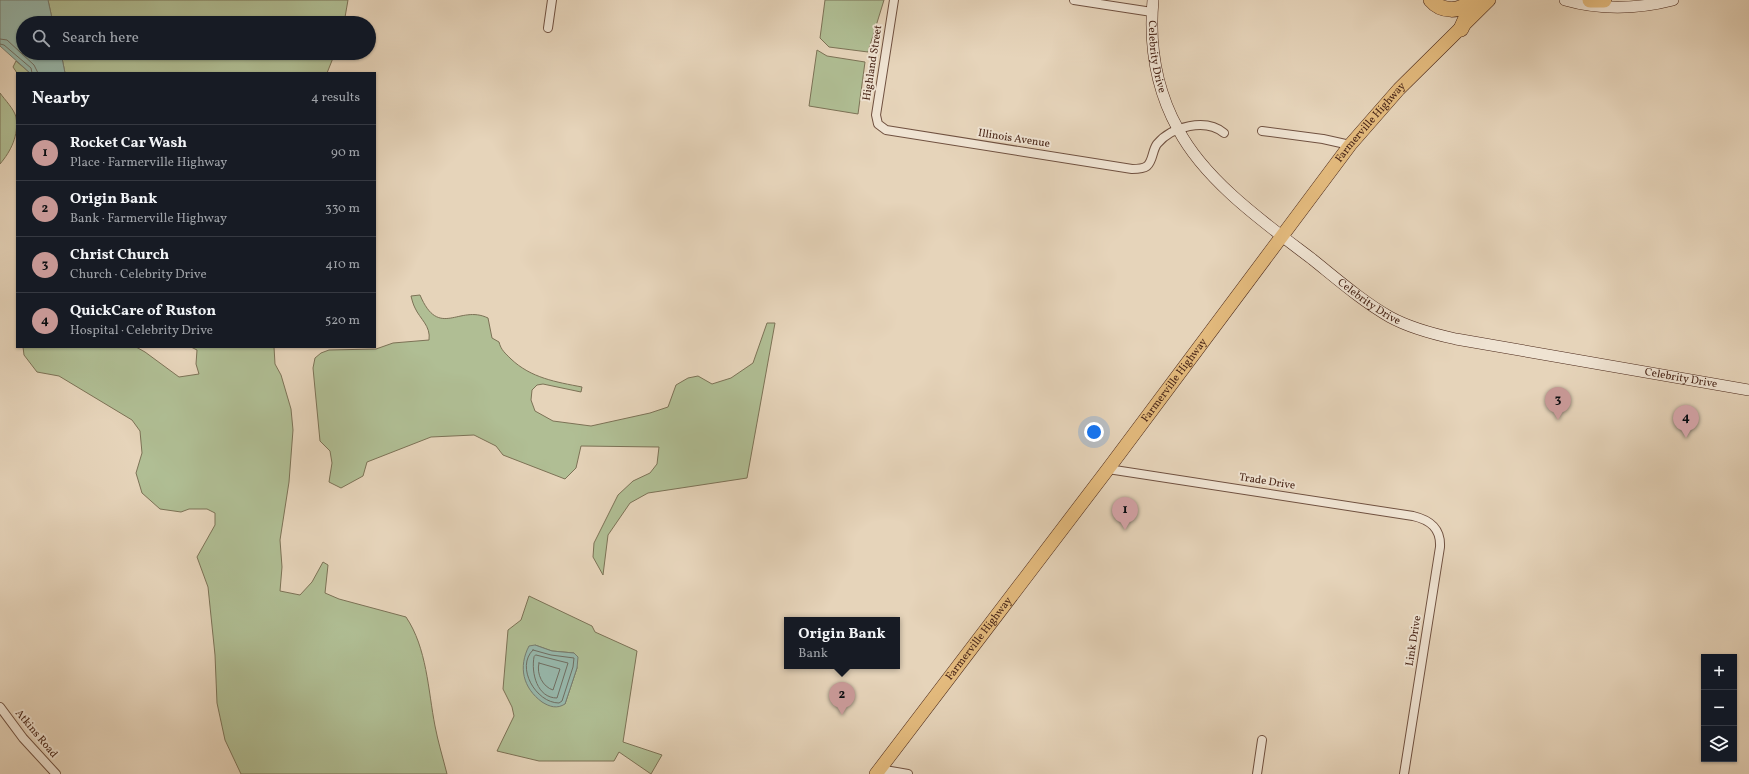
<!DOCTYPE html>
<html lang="en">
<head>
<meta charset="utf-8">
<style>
	:root { --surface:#171b24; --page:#242831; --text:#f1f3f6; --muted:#9ea1a6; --line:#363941; --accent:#c59692 }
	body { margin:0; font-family:Vollkorn,serif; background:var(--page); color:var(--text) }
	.controls { position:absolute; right:12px; bottom:12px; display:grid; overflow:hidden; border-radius:0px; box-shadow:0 1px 3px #0004 }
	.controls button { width:36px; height:36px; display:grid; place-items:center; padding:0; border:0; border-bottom:1px solid var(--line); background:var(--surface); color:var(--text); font:20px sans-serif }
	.you { position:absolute; left:1094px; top:432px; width:14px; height:14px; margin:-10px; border:3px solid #fff; border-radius:50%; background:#1a73e8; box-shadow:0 0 0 6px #1a73e833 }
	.badge { display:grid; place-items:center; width:26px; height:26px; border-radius:50%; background:var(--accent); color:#111; font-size:13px; font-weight:700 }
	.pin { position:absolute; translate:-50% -33px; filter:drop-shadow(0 1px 2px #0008) }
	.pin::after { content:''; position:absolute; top:21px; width:14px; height:12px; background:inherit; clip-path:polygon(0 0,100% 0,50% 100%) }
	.popup { position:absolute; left:784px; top:617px; width:116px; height:52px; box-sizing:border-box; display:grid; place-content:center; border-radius:0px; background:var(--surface); filter:drop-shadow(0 1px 3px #0005); font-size:13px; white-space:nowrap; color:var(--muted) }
	.popup b { font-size:15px; color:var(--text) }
	.popup::after { content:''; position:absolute; left:50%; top:100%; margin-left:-8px; border:8px solid transparent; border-top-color:var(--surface) }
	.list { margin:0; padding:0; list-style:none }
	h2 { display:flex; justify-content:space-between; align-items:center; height:52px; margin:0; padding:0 16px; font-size:17px }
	h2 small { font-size:13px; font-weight:400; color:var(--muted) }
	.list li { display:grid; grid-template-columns:26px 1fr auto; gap:12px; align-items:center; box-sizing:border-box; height:56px; padding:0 16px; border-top:1px solid var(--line) }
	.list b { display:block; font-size:15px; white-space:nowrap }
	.list p { margin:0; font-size:13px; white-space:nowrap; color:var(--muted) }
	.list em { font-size:13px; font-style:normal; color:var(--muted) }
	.icon { flex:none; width:22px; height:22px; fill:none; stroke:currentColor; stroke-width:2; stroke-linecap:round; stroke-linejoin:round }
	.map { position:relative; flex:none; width:1749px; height:774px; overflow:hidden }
	.search { position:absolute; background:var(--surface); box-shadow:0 1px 3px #0004; left:16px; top:16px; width:360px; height:44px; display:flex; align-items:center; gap:10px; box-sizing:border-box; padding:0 14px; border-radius:22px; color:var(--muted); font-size:15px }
	.panel { position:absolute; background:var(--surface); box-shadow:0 1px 3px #0004; left:16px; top:72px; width:360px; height:276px; border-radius:0px }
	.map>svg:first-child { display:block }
	.green { fill:#b0be94; stroke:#7c7256; fill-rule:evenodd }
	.water { fill:#97b8ac; stroke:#777d70 }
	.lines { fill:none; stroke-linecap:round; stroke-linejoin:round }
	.shore { stroke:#706e62; stroke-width:1 }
	.street-casing { stroke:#705140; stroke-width:10 }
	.secondary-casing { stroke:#482517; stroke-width:12 }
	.primary-casing { stroke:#482517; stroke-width:14 }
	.highway-casing { stroke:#482517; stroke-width:16 }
	.street { stroke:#efe3d2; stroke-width:8 }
	.secondary { stroke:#efe3d2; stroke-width:11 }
	.primary { stroke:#e3ba7d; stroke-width:13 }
	.highway { stroke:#e3ba7d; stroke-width:15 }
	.labels { text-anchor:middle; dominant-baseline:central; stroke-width:4; stroke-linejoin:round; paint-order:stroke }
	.street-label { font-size:11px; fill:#482517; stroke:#efe3d2 }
</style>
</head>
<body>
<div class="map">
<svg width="1749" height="774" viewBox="0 0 1749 774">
	<rect width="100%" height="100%" fill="#e6d4ba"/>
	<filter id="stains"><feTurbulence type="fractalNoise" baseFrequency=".005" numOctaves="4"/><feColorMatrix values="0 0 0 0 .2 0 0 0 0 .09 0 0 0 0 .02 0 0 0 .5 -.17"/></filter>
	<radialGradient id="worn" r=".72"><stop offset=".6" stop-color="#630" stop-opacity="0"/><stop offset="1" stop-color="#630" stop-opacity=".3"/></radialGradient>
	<g class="green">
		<path d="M48 0H348L344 23H53Z"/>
		<path d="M825 0H884L868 52 829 47 820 38Z"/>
		<path d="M817 50 827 56 865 62 858 114 809 106Z"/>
		<path d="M61 53H335L327 73H65Z"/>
		<path d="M16 61 30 73H17L13 67Z"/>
		<path d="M0 93C5 100 14 109 16 117 19 135 11 151 0 164Z"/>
		<path d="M420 295C439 340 459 304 488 318L492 338 499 342C501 350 505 353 511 359 531 378 556 382 582 387L581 392 543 384 537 385 532 390 531 400 535 411 553 421 591 426 650 413 668 407 676 385 688 378 698 376 712 384 731 378 753 363 767 323H775L747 478 648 493 630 503 608 535 603 575 593 557 594 543 618 495 633 481 650 473 657 464 659 447 581 446 576 468 565 479 503 455 496 446 474 435 431 437 367 462 363 476 341 488 329 482 332 463 330 451 320 441 313 368 315 358 321 353 329 350 376 349 393 343 429 340C431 326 420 319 415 308 413 304 412 300 411 296Z"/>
		<path d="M23 347H136L145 352 179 377 199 374 196 364 197 350 191 347H274L275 364 281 375 291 409 293 430 289 482 280 540 282 567 280 591 300 595 312 582 323 562 328 565 325 593 339 599 406 617C427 648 428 690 435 726 438 742 443 758 447 774H241L225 740 217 703 215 655 208 587 197 557 215 525V513L207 509H189L181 512 160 509 142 493 136 473 142 453 140 431 132 420 59 376 37 372 24 355Z"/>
		<path d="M529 596 592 626 595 632 637 651 623 742 662 755 651 774 619 752 614 761H539L497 751 514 716 512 707 503 689 508 630 521 620ZM535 645 552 651 574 653 577 668 565 704Z"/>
	</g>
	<g class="water">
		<path d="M0 0H48L53 23H23V53H61L65 73H30L0 46Z"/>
		<path d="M535 645 552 651 574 653 578 657 577 668 565 704C557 709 550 707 542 702 523 688 518 667 529 646Z"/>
	</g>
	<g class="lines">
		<g class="shore">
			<path d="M0 39 7 40 34 65 38 73"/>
			<path d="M0 44 4 45 31 68 32 73"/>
			<path d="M533 650 551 655 574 658 573 667 562 701 559 703C536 703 515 667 533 650Z"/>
			<path d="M536 655 568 663 557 698C537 698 531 673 534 657Z"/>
			<path d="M539 663 560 669 553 690C543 687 536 674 539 663Z"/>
		</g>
		<g class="street-casing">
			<g id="street">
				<path d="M894 0 876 115 878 124 886 130 1132 169C1137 169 1143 169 1147 166 1153 161 1152 151 1157 144 1172 126 1206 118 1224 133"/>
				<path d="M1074 0 1152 12"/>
				<path d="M548 28 552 0"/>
				<path d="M1262 131 1323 139 1350 145"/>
				<path d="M1108 469 1413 516C1430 520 1441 528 1440 547L1404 774"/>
				<path d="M0 707 23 738 56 774"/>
				<path d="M879 769 908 774"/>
				<path d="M1257 774 1262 740"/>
			</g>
		</g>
		<g class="secondary-casing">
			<g id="secondary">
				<path id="s1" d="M1153 0C1149 45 1156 89 1178 129 1205 181 1266 224 1312 259 1337 279 1362 301 1390 317 1410 328 1433 334 1456 339L1749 390"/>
				<path d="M1565 0C1600 10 1638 9 1673 0"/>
			</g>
		</g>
		<g class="primary-casing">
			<g id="primary">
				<path id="s2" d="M876 774 1108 469 1350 145 1399 89 1489 0"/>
			</g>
		</g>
		<g class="highway-casing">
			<g id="highway">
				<path d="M1431 0C1441 12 1461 13 1471 0"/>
				<path d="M1590 0H1604"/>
				<path d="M1461 29 1474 0"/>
			</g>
		</g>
		<use href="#street" class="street"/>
		<use href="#secondary" class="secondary"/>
		<use href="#primary" class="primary"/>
		<use href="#highway" class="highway"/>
	</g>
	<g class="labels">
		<g class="street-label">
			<text stroke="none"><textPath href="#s1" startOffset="57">Celebrity Drive</textPath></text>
			<text transform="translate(873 63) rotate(-81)">Highland Street</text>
			<text stroke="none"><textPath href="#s2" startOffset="818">Farmerville Highway</textPath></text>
			<text transform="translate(1014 139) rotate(9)">Illinois Avenue</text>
			<text stroke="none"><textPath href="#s1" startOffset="393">Celebrity Drive</textPath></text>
			<text stroke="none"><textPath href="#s1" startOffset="717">Celebrity Drive</textPath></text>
			<text stroke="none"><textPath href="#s2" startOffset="494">Farmerville Highway</textPath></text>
			<text transform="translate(1267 482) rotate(9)">Trade Drive</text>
			<text stroke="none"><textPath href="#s2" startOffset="170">Farmerville Highway</textPath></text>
			<text transform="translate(1414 641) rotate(-81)">Link Drive</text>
			<text transform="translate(36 734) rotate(50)">Atkins Road</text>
		</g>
	</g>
	<rect width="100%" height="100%" filter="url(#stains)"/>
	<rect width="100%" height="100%" fill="url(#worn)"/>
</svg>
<div class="controls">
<button>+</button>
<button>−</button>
<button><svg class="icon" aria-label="layers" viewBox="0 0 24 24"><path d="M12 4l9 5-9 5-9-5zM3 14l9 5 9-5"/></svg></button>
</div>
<div class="you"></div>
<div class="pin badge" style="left:1125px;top:530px">1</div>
<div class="pin badge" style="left:842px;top:715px">2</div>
<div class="popup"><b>Origin Bank</b>Bank</div>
<div class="pin badge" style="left:1558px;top:420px">3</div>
<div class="pin badge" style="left:1686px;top:438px">4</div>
<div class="search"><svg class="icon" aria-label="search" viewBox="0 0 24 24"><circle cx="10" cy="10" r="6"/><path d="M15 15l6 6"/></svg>Search here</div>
<section class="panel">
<h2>Nearby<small>4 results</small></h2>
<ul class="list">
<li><span class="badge">1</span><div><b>Rocket Car Wash</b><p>Place · Farmerville Highway</p></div><em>90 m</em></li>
<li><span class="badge">2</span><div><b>Origin Bank</b><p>Bank · Farmerville Highway</p></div><em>330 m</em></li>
<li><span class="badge">3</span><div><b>Christ Church</b><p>Church · Celebrity Drive</p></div><em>410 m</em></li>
<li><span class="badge">4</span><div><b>QuickCare of Ruston</b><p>Hospital · Celebrity Drive</p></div><em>520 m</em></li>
</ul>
</section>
</div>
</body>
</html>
